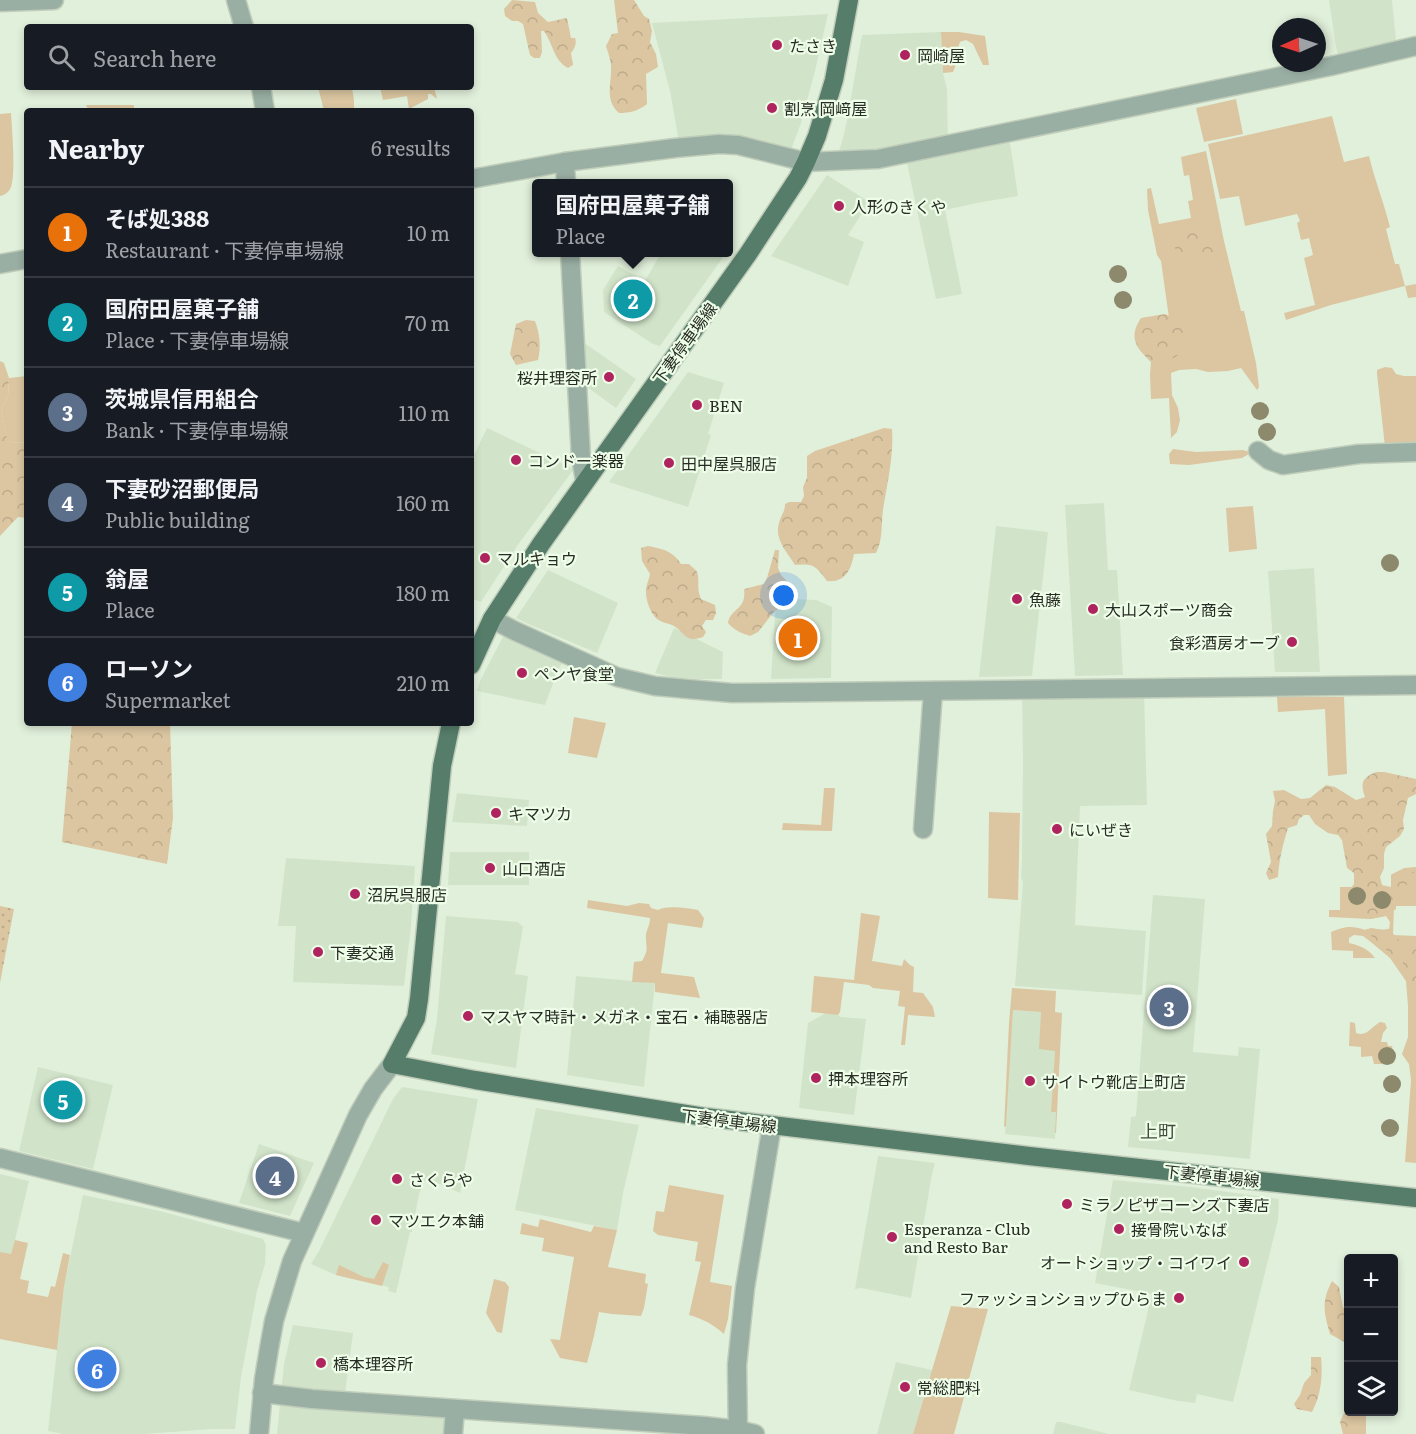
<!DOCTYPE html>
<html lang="en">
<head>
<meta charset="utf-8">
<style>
	:root { --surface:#171b24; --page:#242831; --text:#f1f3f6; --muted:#9ea1a6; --line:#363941; --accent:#d395b2 }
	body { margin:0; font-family:Literata,"Noto Sans JP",serif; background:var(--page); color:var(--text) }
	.controls { position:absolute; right:18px; bottom:18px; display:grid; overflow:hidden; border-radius:6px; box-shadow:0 3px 9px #0003 }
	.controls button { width:54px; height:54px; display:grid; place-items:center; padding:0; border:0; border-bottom:2px solid var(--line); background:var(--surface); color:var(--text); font:30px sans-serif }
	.compass { position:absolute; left:1272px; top:18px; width:54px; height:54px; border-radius:50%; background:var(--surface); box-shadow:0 3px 9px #0003; rotate:267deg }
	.you { position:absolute; left:784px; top:596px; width:21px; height:21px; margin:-15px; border:4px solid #fff; border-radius:50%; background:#1a73e8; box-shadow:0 0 0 9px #1a73e833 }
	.badge { display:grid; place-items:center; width:39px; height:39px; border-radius:50%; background:var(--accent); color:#fff; font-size:20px; font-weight:700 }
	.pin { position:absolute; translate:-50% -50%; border:3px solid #fff; box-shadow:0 2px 6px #0006 }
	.popup { position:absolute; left:532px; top:179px; width:201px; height:78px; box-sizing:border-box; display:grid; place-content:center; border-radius:6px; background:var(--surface); filter:drop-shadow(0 2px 4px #0005); font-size:20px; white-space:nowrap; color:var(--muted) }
	.popup b { font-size:22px; color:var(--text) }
	.popup::after { content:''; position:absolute; left:50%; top:100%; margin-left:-12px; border:12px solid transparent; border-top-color:var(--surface) }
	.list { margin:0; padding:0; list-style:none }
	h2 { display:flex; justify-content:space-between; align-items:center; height:78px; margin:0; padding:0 24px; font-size:26px }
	h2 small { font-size:20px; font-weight:400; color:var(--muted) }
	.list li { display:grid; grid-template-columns:39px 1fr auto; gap:18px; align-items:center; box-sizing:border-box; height:90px; padding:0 24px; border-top:2px solid var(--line) }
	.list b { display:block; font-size:22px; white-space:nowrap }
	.list p { margin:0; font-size:20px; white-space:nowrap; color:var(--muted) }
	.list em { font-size:20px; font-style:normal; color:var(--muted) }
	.icon { flex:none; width:33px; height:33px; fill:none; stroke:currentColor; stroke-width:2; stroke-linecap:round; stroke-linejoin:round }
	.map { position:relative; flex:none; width:1416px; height:1434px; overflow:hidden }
	.search { position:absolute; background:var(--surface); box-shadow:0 3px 9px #0003; left:24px; top:24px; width:450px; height:66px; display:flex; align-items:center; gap:15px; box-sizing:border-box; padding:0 21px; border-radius:6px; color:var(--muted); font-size:22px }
	.panel { position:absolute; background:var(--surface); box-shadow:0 3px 9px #0003; left:24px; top:108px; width:450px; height:618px; border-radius:6px }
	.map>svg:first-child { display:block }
	.built { fill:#d1e4c9 }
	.green { fill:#dbc6a1 }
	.forest { fill:url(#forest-crowns) }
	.park { fill:url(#park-dots) }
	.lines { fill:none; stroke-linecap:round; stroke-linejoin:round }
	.minor-casing { stroke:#c0cdba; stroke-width:21 }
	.major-casing { stroke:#c0cdba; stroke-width:21 }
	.minor { stroke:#9aafa4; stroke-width:18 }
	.major { stroke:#557d6a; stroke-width:18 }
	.tree { fill:#8c896c }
	.poi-dot { fill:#af235e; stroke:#eefde8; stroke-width:2 }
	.labels { text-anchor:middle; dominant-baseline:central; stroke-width:4.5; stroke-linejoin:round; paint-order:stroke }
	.poi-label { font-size:16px; fill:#272c24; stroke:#eefde8; text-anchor:start }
	.street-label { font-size:16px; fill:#272c24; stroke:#eefde8 }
	.neighbourhood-label { font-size:18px; fill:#414d3c; stroke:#eefde8 }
</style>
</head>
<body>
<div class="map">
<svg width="1416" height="1434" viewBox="0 0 1416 1434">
	<defs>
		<pattern id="forest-crowns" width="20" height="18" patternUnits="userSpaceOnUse" patternTransform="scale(1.5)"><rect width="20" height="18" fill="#dbc6a1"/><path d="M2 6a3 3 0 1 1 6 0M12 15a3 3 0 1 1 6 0" fill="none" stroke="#bcaa8a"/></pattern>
		<pattern id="park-dots" width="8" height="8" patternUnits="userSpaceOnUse" patternTransform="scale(1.5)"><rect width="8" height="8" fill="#dbc6a1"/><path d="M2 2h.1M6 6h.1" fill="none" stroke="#bcaa8a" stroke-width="1.8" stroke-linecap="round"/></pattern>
	</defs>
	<rect width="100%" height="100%" fill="#e1f0db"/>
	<g class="built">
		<path d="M1329 0H1392L1397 50 1340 64 1336 47Z"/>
		<path d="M828 14 815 71 801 123 788 158 680 148 670 91 652 23Z"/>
		<path d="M941 32 943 73 947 89 948 144 1007 132 1011 149 1018 196 977 203 945 210 962 294 936 299 905 154 836 161 843 138 847 120 862 35Z"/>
		<path d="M827 175 869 202 848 235 864 242 848 286 771 256Z"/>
		<path d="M724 252 726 253 660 346 653 344 604 312 603 290 618 266 645 281 661 253Z"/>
		<path d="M583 342 636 379 616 408 576 379Z"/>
		<path d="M688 372 724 383 708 434 711 435 688 507 609 482Z"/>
		<path d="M487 428 574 469 517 546 481 602 471 598V461Z"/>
		<path d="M1104 503 1108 570H1117L1123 675 1075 676 1065 505Z"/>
		<path d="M996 526 1048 532 1032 676 979 677Z"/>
		<path d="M1314 568 1320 672H1275L1268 571Z"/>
		<path d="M548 570 618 603 597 653 526 623 516 618Z"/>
		<path d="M791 599 816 600 832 607 831 678 771 679 776 602Z"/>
		<path d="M508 627 567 655 558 670 545 705 477 691 480 681Z"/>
		<path d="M674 628 723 652 722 679H697L671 677 655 673Z"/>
		<path d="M1144 688 1147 805 1080 806 1075 925 1146 931 1142 995 1015 986 1023 882 1021 878 1022 859 1023 763 1022 689Z"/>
		<path d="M457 793 529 800 527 826 452 822Z"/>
		<path d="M450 852H529V885H448Z"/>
		<path d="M286 858 415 866 411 926 404 986 293 982 296 926H278Z"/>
		<path d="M1153 895 1205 899 1193 1052 1238 1056 1239 1047 1260 1049 1250 1159 1128 1147 1131 1117 1136 1116Z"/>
		<path d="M446 916 518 922 523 927 515 974 528 976 516 1068 431 1054 437 1019Z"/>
		<path d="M576 976 655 983 644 1087 567 1075Z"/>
		<path d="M1013 1010 1041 1012 1055 1050 1052 1112H1056L1055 1139 1005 1134Z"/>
		<path d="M826 1013 838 1015 840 1017 866 1019 854 1115 799 1108 808 1023Z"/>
		<path d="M38 1067 113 1085 93 1169 19 1151Z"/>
		<path d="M402 1087 478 1099 460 1193 426 1178 419 1194 412 1232H410L396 1293 388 1291 389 1287 336 1275 311 1264 319 1251 393 1099Z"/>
		<path d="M536 1108 639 1125 623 1193 617 1230 515 1210Z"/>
		<path d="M259 1144 314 1163 290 1216 239 1203Z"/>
		<path d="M878 1156 935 1163 932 1174 911 1298 861 1288 855 1289Z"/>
		<path d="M0 1174 29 1181 15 1240 0 1312Z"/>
		<path d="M1113 1180 1191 1187 1279 1199 1278 1220 1233 1402 1197 1394 1195 1403 1178 1401 1129 1390 1152 1294 1095 1283Z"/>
		<path d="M83 1195 160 1211 263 1239 266 1245 265 1264 257 1291 241 1377 235 1429H212L145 1434H63L48 1431 64 1287Z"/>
		<path d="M293 1325 353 1333 344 1401 455 1410 453 1434H277L284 1364Z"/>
		<path d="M896 1362 932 1370 913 1434H877Z"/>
		<path d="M1056 1422H1061L1109 1434H1053Z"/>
	</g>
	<g class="green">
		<path d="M941 32H959L985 36 989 65H983L973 44 966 40 960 42C956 52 958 62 953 72L943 73Z"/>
		<path d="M318 87H352L354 101V111H324Z"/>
		<path d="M380 87H434L437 99 431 94H428V99L409 109 407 96 383 100Z"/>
		<path d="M1236 99 1243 134 1204 142 1196 108Z"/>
		<path d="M86 105H134V111H89Z"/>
		<path d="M11 113C12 130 16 173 11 187 9 192 5 195 0 196V114Z"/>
		<path d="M1332 116 1344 162 1369 156C1375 181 1384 203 1390 227L1386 229 1395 264H1399L1405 286 1416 284V297L1408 298 1405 286 1331 305 1286 320 1284 313 1315 305 1304 258 1313 255 1309 238 1301 240 1297 223 1300 221 1297 214 1245 226 1239 196 1220 199 1208 144Z"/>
		<path d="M1206 151 1224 241 1241 311H1244L1256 363 1259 387 1257 390 1241 368 1228 371 1208 372 1196 369 1179 370 1171 373 1172 395 1178 408 1180 420 1177 432 1171 438 1169 398 1151 399 1150 375 1151 362H1164L1169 318 1161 261 1157 255 1148 210 1147 189 1151 188 1159 224 1191 218 1188 201 1193 200 1189 175 1184 176 1181 157Z"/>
		<path d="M1385 367 1392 368 1396 374 1404 376H1416V446L1385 447 1377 374V370Z"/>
		<path d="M27 376V442L11 443 7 439 1 409 8 396 9 378Z"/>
		<path d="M1173 449 1196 452 1243 450 1249 452V454L1242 458 1189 465 1170 464 1169 454Z"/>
		<path d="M1253 506 1257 549 1229 552 1226 508Z"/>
		<path d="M1277 697H1344L1347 774 1328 776 1325 709 1278 712Z"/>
		<path d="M574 717 606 723 597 758 568 753Z"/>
		<path d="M824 788H835L832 831 782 830 783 823 821 825Z"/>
		<path d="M989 812 1020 813 1018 900 988 898Z"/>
		<path d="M1416 867V906H1394L1393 935 1416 936V1163L1405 1162 1411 1080 1409 1064 1402 1054 1408 1037V1006L1406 981 1390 958 1372 943 1363 936 1354 935 1349 938V943C1361 946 1367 948 1375 958H1353V951L1332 950 1331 932C1345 927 1350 925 1365 930 1373 927 1380 931 1389 929L1390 922 1386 916 1370 919 1329 917V910H1340V887H1391V875L1404 868Z"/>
		<path d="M588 900 627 906 639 903 649 904 651 908 658 910C667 905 687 908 698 910L704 918 702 928 668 923 661 973 694 977 700 998 655 992V983L632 982 634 962 642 961C650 948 645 946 646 934 647 929 650 925 650 918L587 908Z"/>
		<path d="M861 913 880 916 872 961 902 966 904 959 910 965 914 967 913 992 923 993 933 1007 935 1017 908 1015 905 1045H901L905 1007 898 1006 900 991 873 988 869 985 844 982 840 1012 838 1015 811 1012 814 976 854 980Z"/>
		<path d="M1012 988 1056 991 1055 1012 1062 1013 1056 1133H1055L1056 1112H1051L1055 1051 1039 1049 1041 1012 1013 1010 1006 1126 1004 1127 1009 1023Z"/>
		<path d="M1350 1022 1355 1023 1356 1033C1367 1037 1371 1027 1380 1022L1385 1023 1387 1028 1383 1033 1381 1042H1387L1388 1046H1392L1395 1061 1392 1064H1374L1372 1056 1361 1057V1047L1349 1046Z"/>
		<path d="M669 1185 724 1195 710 1282 732 1286 728 1319 724 1334C713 1324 703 1319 689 1315L701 1262 695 1261 698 1242 658 1235 653 1231 656 1211 664 1212Z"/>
		<path d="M540 1219 591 1232 594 1226 617 1230 608 1267 646 1274 645 1283 648 1284 644 1308 641 1316 612 1314 599 1312 594 1336 587 1363 560 1358 550 1339 560 1340 574 1257 542 1251 544 1238 520 1234 522 1223 538 1227Z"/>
		<path d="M15 1240 28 1243 20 1279 29 1281 27 1293 48 1297 51 1286 55 1287 63 1253 70 1255 64 1287 57 1350 0 1339V1252L11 1254Z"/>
		<path d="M383 1262 389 1265 382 1286 336 1275 339 1265 364 1277 374 1279Z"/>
		<path d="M494 1279 505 1282 509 1287 502 1333 497 1332 486 1313Z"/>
		<path d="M951 1306 988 1309 954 1434H913Z"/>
	</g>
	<g class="forest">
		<path d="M512 0 535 2 538 13 548 22 567 18 571 38H575C577 43 575 48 571 53L573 65 568 68C554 61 553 44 544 31H541L542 52 540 58H534L530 55 523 24 518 21H512L505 16 504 9Z"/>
		<path d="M614 0H634L644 16 649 19 652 31 650 42 656 54 658 67 646 74 647 104C638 111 630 113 619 113 604 100 612 83 611 66 611 60 608 53 606 46L612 34 618 33Z"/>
		<path d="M1192 225C1204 229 1215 235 1223 245V253L1219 255 1205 251 1188 260 1176 254C1173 237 1173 230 1192 225Z"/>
		<path d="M1165 314 1181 321 1186 340 1185 345 1176 357 1164 362H1151C1136 348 1128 337 1141 318Z"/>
		<path d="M526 320 535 321C540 334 541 347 538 360L516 365 510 354 516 324Z"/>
		<path d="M0 361 4 363 9 378 8 396 1 409 7 438 11 443 27 442V518L18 517 0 536Z"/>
		<path d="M884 428 892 429C894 456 887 484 883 510 881 525 883 540 876 553L854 554C851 570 845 583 827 581 816 566 814 563 795 565 787 552 774 539 779 523 781 515 785 512 785 504L789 502H801L804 496 803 487 807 478V456L815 451Z"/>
		<path d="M648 546C663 549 673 551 681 564H689C690 565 696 570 697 572 700 579 696 588 701 599L715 605 716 613 713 620H706L702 626 706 632 703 637C685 643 686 634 674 626 669 623 662 623 657 619 651 614 646 601 646 593 645 587 649 580 650 574L642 561 641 548Z"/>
		<path d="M775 550H779L778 568 781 575 788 582 792 593 788 601 773 613 758 632 750 636C741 633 734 630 728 623 730 608 747 610 744 589L764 584 767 578Z"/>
		<path d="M72 723H170L173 818 167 864 62 842Z"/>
		<path d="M1376 772H1384L1416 779V794L1408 798 1403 820 1404 829 1400 836 1386 847 1384 854V868L1380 877 1382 885 1391 887V875C1400 869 1406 869 1416 873V881L1406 885V889L1411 896 1404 901 1396 902V909L1386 916 1370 919 1359 912 1349 910 1345 906 1346 894 1354 884V873L1347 868 1342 840 1338 835 1328 833 1315 824 1309 815H1304L1299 819 1297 825 1288 828C1283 844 1279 860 1278 877L1269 880 1266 873 1271 862 1266 834 1272 826 1273 811 1275 801 1273 791 1284 790 1301 799 1310 798 1326 785 1335 787 1356 800 1365 797C1360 783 1362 778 1376 772Z"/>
		<path d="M1371 928 1383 930 1389 929 1399 940 1416 946V990C1403 983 1406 971 1402 959L1390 953 1365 930Z"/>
		<path d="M1332 1281 1339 1287 1343 1307 1348 1314V1344L1330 1334C1324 1312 1321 1302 1332 1281Z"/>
		<path d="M1311 1357H1321C1323 1376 1321 1395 1312 1412L1297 1409 1294 1404 1300 1395 1304 1383 1311 1375Z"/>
		<path d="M1353 1412H1360L1366 1415V1434H1343L1340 1422 1344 1413Z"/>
	</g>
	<path class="park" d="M0 906 14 909 0 983Z"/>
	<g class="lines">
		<g class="minor-casing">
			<g id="minor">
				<path d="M236 0 244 27"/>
				<path d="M0 2 54 0"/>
				<path d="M261 87 265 111"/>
				<path d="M565 162 566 184"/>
				<path d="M471 179 565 162 675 148 719 144 738 145 806 162 878 159 1331 66 1416 46"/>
				<path d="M570 252 581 458 585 481"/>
				<path d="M0 264 27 259"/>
				<path d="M1258 451 1269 460 1283 465 1359 454 1416 452"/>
				<path d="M492 619 515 631 617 677 655 686 732 693 1416 685"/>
				<path d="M923 829 933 691"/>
				<path d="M0 1158 304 1233"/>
				<path d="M262 1393 312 1399 704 1426 738 1430 755 1434"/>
				<path d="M259 1434 264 1379 269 1349 274 1321 292 1261 358 1115 373 1089 392 1064"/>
				<path d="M453 1434 455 1410"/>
				<path d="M738 1434 737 1365 745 1288 772 1125"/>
			</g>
		</g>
		<g class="major-casing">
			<g id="major">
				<path d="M471 665 492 619 541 544 748 254 798 178 806 162 817 136 834 80 849 0"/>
				<path d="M451 723 442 766 419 999 416 1018 392 1064 475 1080 705 1117 1029 1156 1416 1198"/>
			</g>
		</g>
		<use href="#minor" class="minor"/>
		<use href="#major" class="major"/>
	</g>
	<g class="tree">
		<circle cx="1118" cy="274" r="9"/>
		<circle cx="1123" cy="300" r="9"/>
		<circle cx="1260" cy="411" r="9"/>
		<circle cx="1267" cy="432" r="9"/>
		<circle cx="1390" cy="563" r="9"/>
		<circle cx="1357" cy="896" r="9"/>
		<circle cx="1382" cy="900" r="9"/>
		<circle cx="1387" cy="1056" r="9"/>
		<circle cx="1392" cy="1084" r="9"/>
		<circle cx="1390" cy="1128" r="9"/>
	</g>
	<g class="poi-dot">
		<circle cx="777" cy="45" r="6"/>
		<circle cx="905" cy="55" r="6"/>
		<circle cx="772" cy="108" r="6"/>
		<circle cx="839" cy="206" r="6"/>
		<circle cx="609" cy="377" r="6"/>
		<circle cx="697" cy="405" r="6"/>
		<circle cx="516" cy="460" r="6"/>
		<circle cx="669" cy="463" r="6"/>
		<circle cx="485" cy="558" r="6"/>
		<circle cx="1017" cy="599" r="6"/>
		<circle cx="1093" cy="609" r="6"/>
		<circle cx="1292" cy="642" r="6"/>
		<circle cx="522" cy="673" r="6"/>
		<circle cx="496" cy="813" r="6"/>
		<circle cx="1057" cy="829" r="6"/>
		<circle cx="490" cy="868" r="6"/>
		<circle cx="355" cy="894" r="6"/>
		<circle cx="318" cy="952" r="6"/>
		<circle cx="468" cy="1016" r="6"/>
		<circle cx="816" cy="1078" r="6"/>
		<circle cx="1030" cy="1081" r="6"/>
		<circle cx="397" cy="1179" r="6"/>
		<circle cx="1067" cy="1204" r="6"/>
		<circle cx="376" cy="1220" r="6"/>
		<circle cx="1119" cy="1229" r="6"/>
		<circle cx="892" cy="1237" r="6"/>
		<circle cx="1244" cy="1262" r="6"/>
		<circle cx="1179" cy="1298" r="6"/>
		<circle cx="321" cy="1363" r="6"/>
		<circle cx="905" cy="1387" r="6"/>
	</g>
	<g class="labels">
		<g class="poi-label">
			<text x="789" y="45">たさき</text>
			<text x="917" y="55">岡崎屋</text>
			<text x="784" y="108">割烹 岡﨑屋</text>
			<text x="851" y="206">人形のきくや</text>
			<text x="597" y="377" text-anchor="end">桜井理容所</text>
			<text x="709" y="405">BEN</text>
			<text x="528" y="460">コンドー楽器</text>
			<text x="681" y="463">田中屋呉服店</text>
			<text x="497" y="558">マルキョウ</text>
			<text x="1029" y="599">魚藤</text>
			<text x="1105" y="609">大山スポーツ商会</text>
			<text x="1280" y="642" text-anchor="end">食彩酒房オーブ</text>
			<text x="534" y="673">ペンヤ食堂</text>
			<text x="508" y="813">キマツカ</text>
			<text x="1069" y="829">にいぜき</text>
			<text x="502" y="868">山口酒店</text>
			<text x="367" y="894">沼尻呉服店</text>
			<text x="330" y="952">下妻交通</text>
			<text x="480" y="1016">マスヤマ時計・メガネ・宝石・補聴器店</text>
			<text x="828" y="1078">押本理容所</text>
			<text x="1042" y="1081">サイトウ靴店上町店</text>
			<text x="409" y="1179">さくらや</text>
			<text x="1079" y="1204">ミラノピザコーンズ下妻店</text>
			<text x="388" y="1220">マツエク本舗</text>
			<text x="904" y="1228">Esperanza - Club<tspan x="904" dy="18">and Resto Bar</tspan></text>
			<text x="1131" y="1229">接骨院いなば</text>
			<text x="1232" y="1262" text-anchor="end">オートショップ・コイワイ</text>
			<text x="1167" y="1298" text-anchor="end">ファッションショップひらま</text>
			<text x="333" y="1363">橋本理容所</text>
			<text x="917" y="1387">常総肥料</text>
		</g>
		<g class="street-label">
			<text transform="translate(684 343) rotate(-54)">下妻停車場線</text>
			<text transform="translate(729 1120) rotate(7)">下妻停車場線</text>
			<text transform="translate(1212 1175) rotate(6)">下妻停車場線</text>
		</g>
		<g class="neighbourhood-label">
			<text x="1158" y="1130">上町</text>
		</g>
	</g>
</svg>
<div class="controls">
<button>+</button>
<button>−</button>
<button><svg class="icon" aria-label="layers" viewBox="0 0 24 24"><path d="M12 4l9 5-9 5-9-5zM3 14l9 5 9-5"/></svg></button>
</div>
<svg class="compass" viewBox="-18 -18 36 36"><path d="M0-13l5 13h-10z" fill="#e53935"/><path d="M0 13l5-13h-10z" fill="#9ea1a6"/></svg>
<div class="you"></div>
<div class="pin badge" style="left:798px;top:638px;background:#e8710a">1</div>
<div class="pin badge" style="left:633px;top:299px;background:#0f9aa8">2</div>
<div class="popup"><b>国府田屋菓子舗</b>Place</div>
<div class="pin badge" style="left:1169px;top:1007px;background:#5c6f8a">3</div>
<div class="pin badge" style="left:275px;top:1176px;background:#5c6f8a">4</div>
<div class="pin badge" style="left:63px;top:1100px;background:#0f9aa8">5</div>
<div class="pin badge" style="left:97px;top:1369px;background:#3f7fe0">6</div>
<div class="search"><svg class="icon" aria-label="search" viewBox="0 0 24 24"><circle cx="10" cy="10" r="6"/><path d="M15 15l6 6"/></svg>Search here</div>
<section class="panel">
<h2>Nearby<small>6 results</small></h2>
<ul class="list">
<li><span class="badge" style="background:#e8710a">1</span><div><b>そば処388</b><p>Restaurant · 下妻停車場線</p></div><em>10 m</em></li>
<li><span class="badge" style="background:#0f9aa8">2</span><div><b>国府田屋菓子舗</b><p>Place · 下妻停車場線</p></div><em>70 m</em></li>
<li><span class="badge" style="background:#5c6f8a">3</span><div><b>茨城県信用組合</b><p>Bank · 下妻停車場線</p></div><em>110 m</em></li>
<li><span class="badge" style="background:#5c6f8a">4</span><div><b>下妻砂沼郵便局</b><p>Public building</p></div><em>160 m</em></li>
<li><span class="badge" style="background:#0f9aa8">5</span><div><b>翁屋</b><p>Place</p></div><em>180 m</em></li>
<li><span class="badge" style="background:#3f7fe0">6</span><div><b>ローソン</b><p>Supermarket</p></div><em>210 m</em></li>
</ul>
</section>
</div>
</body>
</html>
